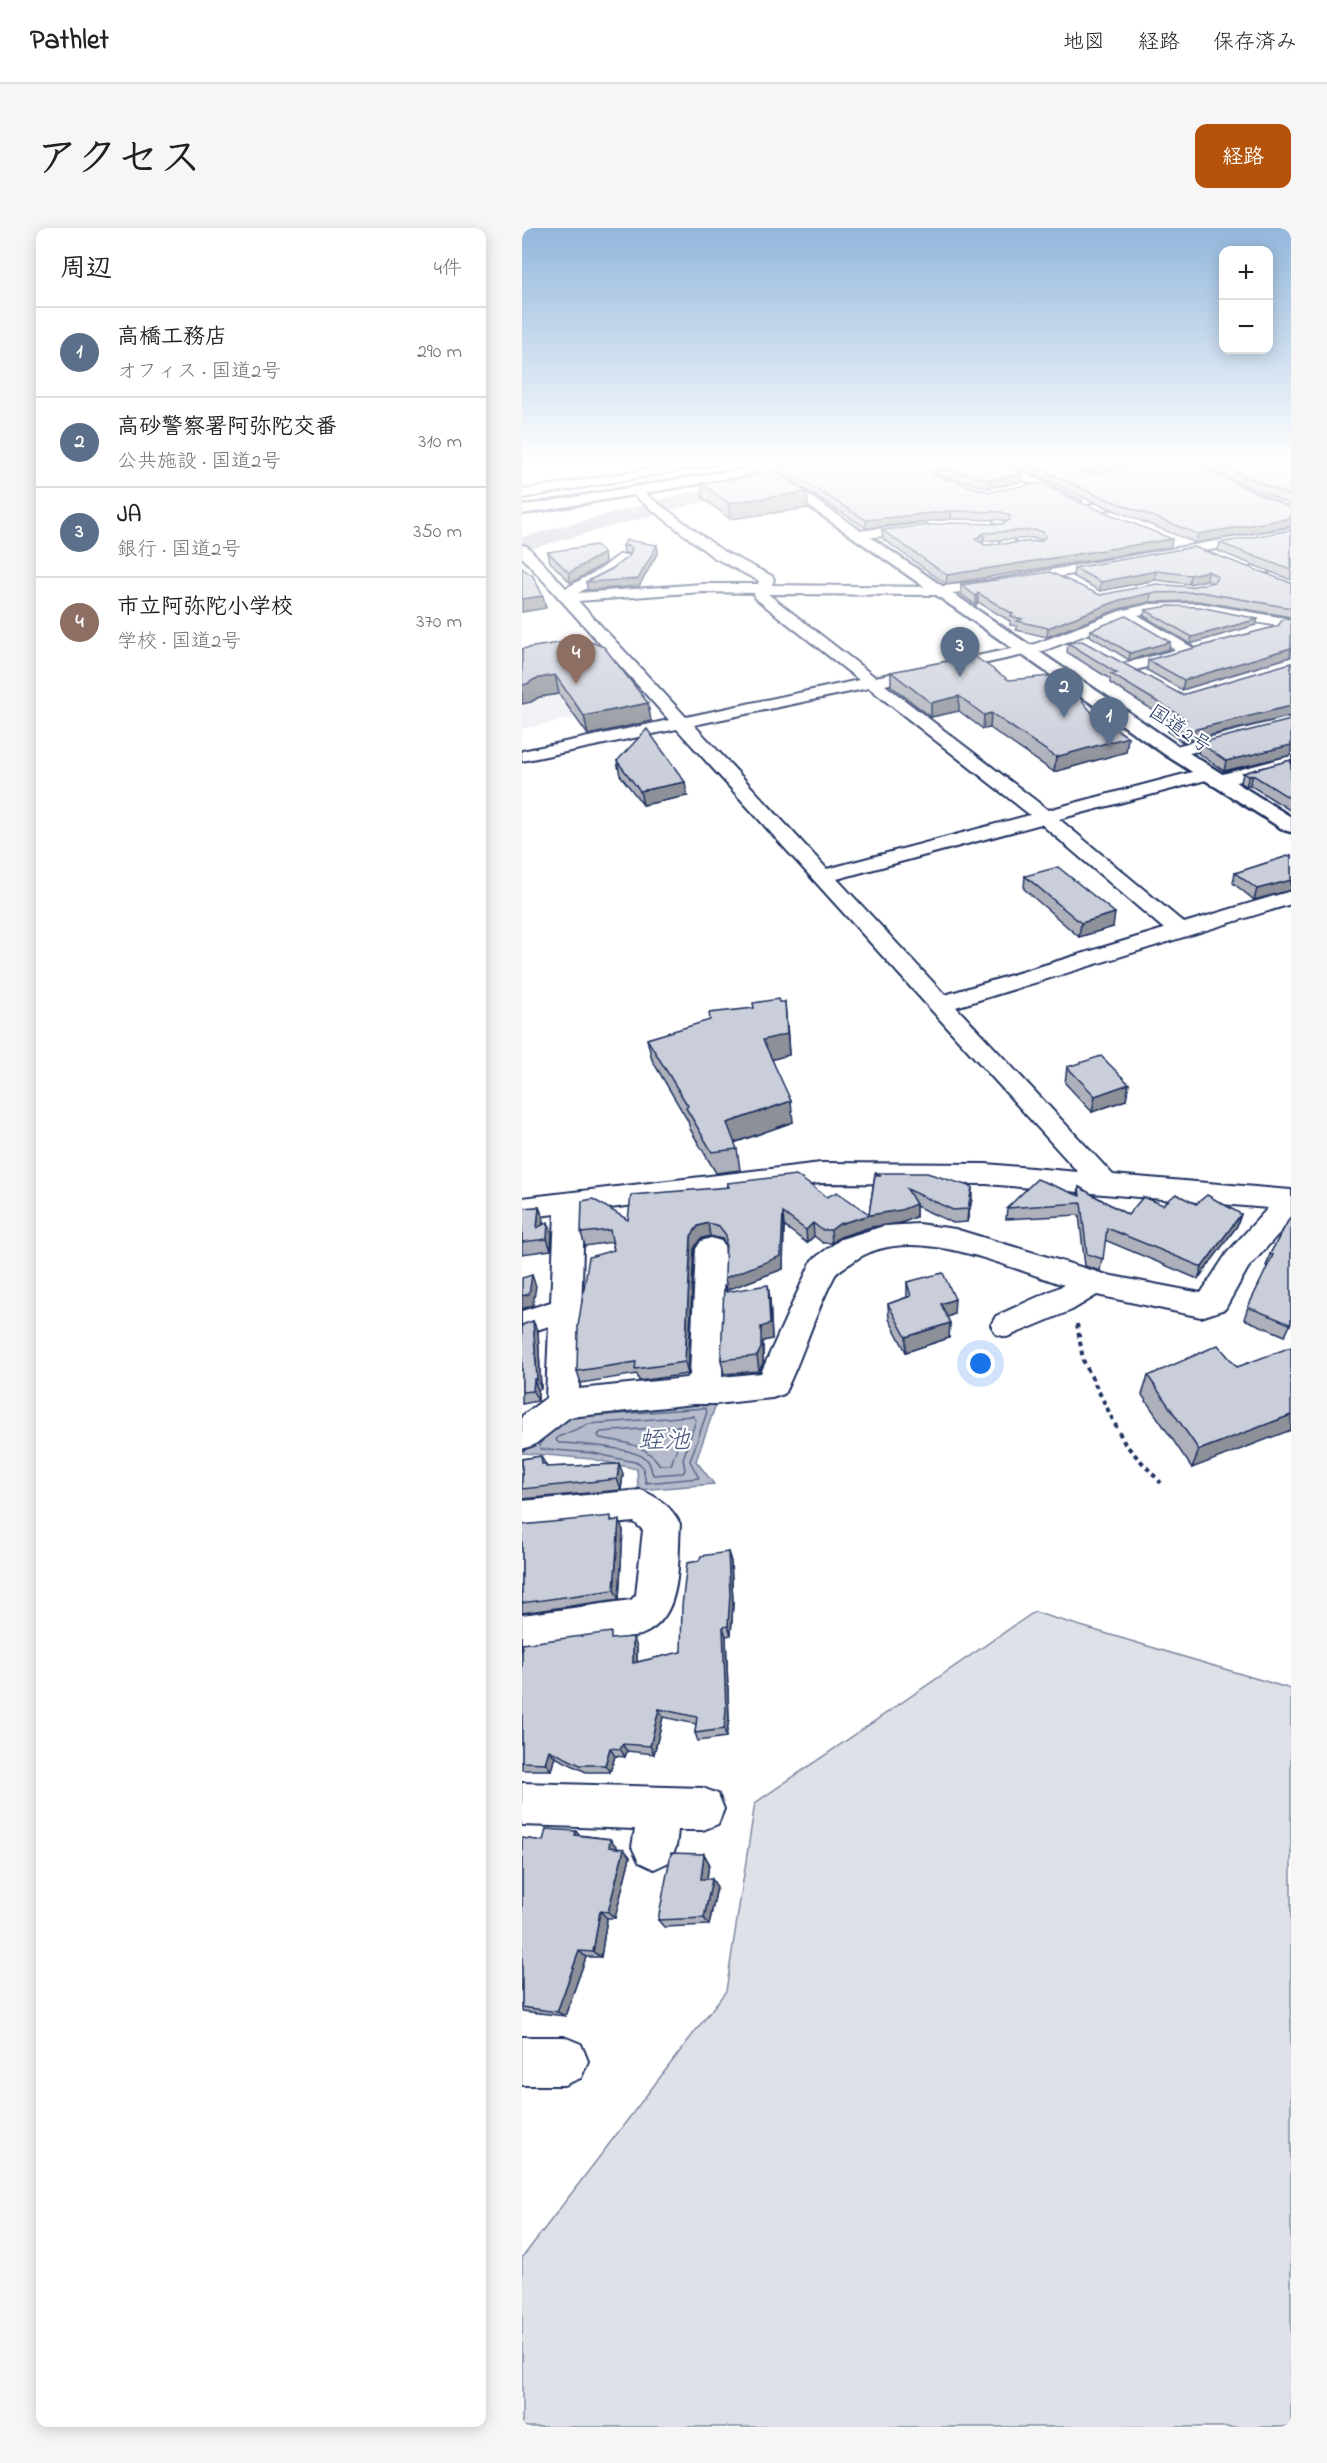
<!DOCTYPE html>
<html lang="ja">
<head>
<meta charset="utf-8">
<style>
	:root { --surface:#fff; --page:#f6f6f6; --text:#202124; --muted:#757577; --line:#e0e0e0; --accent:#b45309 }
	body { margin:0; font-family:"Indie Flower","Klee One",sans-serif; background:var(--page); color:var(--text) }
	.controls { position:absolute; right:18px; top:18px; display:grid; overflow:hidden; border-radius:12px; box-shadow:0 3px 15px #0003 }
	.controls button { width:54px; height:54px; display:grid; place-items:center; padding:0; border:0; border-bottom:2px solid var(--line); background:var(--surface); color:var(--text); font:30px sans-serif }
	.you { position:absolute; left:459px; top:1136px; width:21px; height:21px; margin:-15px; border:4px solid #fff; border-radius:50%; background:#1a73e8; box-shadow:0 0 0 9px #1a73e833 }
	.badge { display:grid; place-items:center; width:39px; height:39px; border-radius:50%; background:var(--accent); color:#fff; font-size:20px; font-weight:700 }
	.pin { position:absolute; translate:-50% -50px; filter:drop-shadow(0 2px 3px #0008) }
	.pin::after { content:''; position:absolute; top:32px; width:21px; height:18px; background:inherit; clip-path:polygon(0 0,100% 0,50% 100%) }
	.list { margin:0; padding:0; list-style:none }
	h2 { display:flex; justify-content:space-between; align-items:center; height:78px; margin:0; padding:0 24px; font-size:26px }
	h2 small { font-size:20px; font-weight:400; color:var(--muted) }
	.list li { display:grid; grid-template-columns:39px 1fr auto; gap:18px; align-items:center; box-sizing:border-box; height:90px; padding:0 24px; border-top:2px solid var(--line) }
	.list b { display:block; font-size:22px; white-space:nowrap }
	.list p { margin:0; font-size:20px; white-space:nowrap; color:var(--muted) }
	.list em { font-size:20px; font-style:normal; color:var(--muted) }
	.map { position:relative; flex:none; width:769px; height:2199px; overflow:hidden; border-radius:12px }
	header { display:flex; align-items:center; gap:36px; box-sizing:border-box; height:84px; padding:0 30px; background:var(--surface); border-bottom:2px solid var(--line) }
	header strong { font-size:28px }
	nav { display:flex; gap:33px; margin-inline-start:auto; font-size:21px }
	.intro { display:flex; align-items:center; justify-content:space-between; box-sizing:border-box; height:144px; padding:0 36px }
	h1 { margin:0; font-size:42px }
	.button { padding:15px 27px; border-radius:12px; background:var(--accent); color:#fff; font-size:21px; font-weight:700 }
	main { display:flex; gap:36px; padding:0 36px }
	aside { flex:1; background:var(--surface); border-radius:12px; box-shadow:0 3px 15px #0003 }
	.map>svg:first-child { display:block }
	.built { fill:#eff0f4 }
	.green { fill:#dee1e7; stroke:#7c88a2; stroke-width:1.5 }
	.water { fill:#b5bbca; stroke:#77839f; stroke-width:1.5 }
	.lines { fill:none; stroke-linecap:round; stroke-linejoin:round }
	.shore { stroke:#596789; stroke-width:1.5 }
	.river { fill:#b5bbca; fill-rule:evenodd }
	.minor-casing { stroke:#1b2f5e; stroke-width:4 }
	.tertiary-casing { stroke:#1b2f5e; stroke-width:5 }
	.secondary-casing { stroke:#1b2f5e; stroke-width:5 }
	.trunk-casing { stroke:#1b2f5e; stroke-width:5 }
	.path { stroke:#1b2f5e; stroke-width:4; stroke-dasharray:4.5 4.5; stroke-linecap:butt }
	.minor { fill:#fff; fill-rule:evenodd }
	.tertiary { fill:#fff; fill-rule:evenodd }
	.secondary { fill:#fff; fill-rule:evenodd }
	.trunk { fill:#fff; fill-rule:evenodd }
	.wall { fill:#aeb1bb; stroke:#1b2f5e; stroke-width:1.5; fill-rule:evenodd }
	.shaded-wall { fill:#8d9099; stroke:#1b2f5e; stroke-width:1.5 }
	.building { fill:#caceda; stroke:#1b2f5e; stroke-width:1.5; fill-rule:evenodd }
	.labels { text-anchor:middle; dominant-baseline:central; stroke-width:4.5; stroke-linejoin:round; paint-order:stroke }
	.far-street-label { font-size:20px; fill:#1b2f5e; stroke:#fff }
	.water-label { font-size:26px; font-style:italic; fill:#49597e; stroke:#fff }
</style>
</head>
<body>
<header>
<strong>Pathlet</strong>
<nav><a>地図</a><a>経路</a><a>保存済み</a></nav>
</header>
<div class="intro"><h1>アクセス</h1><a class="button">経路</a></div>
<main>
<aside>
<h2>周辺<small>4件</small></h2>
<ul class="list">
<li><span class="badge" style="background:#5c6f8a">1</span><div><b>高橋工務店</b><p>オフィス · 国道2号</p></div><em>290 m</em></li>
<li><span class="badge" style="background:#5c6f8a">2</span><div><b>高砂警察署阿弥陀交番</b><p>公共施設 · 国道2号</p></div><em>310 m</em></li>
<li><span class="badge" style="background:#5c6f8a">3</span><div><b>JA</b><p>銀行 · 国道2号</p></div><em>350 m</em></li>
<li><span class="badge" style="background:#8d6e63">4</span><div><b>市立阿弥陀小学校</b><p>学校 · 国道2号</p></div><em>370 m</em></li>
</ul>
</aside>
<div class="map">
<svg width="769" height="2199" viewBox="0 0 769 2199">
	<rect width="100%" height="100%" fill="#fff"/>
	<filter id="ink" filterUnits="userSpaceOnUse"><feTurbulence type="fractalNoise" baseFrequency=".0167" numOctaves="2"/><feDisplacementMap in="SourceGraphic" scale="12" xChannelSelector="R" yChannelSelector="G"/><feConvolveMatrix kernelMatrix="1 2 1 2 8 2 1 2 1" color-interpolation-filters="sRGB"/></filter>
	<g filter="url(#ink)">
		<path class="built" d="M0 437 125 475 0 501Z"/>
		<path class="green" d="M512 1384 769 1461V2199H0V2030L204 1763 233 1575Z"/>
		<path class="water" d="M195 1173 174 1233 192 1256 116 1262 115 1241 70 1231 0 1225 25 1199 63 1183Z"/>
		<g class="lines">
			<g class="shore">
				<path d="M171 1188 174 1192 161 1231 163 1242 161 1245 131 1247C129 1243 129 1237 126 1233 115 1219 55 1216 37 1215L34 1212 36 1209 67 1196Z"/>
				<path d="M158 1198 161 1202 149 1237H138C124 1216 101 1214 78 1210L76 1207 79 1204Z"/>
				<path d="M21 1212 17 1217 19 1221 71 1225 117 1235 121 1239 124 1255 177 1250 168 1233 185 1184 183 1180 69 1188"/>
			</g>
			<path class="river" d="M241 245 248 247 251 251 248 255 0 323V309Z"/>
			<g class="minor-casing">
				<g id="minor">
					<path d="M175 233H200L195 236 0 270V262Z"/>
					<path d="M465 233H479L559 273 557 276H549Z"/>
					<path d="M114 259 201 323 250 348 252 351 250 357 415 359 471 352 769 300V308L471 360 415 367 246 366 353 449 513 416 598 383 628 376 677 375 769 391V399C717 395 669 375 616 387L673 421 675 424 673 427 606 444 600 442 598 439 600 436 653 422 603 392 521 423 363 457 526 582 685 540 692 542 694 546 693 548 769 528V539L696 559 689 557 687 553 688 551 537 591 662 695 769 663V676L434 779 591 947 769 962V992L726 1040 703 1081 679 1089 575 1067 550 1082 485 1109 474 1106 469 1097 474 1088 542 1057C483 1039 386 991 329 1035 323 1039 315 1043 312 1049 292 1086 281 1129 262 1166L250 1170 194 1176H172L48 1189 12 1217 0 1221V1188L24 1170 27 1098 0 1107V1083L29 1074 33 986 0 990V970L299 935 464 936 556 944 155 501 0 533V523L147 492 0 329V317L5 318 44 360 80 340 97 327H107L109 330 107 333 90 346 56 365 180 356H236L237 353 191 329 110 266 108 263ZM180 364 232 365 233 370 337 452 164 489 56 373ZM347 460 508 587 305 641 172 497ZM519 596 642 701 423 767 315 651ZM299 955 464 956 746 980 705 1025 679 1065 585 1047 433 1001 397 996 362 998 319 1011 290 1032 239 1145 200 1149 204 1021 199 1013 189 1010 179 1013 174 1021 168 1147 164 1150 57 1161 62 983Z"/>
					<path d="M609 270 613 271V277L570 284 564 280 570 276Z"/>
					<path d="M477 285 483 289 494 318 492 321H482L480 318 471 289Z"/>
					<path d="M402 296 408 300 406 303 335 311 329 307 335 303Z"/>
					<path d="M769 331V339L732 347 725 343 727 340Z"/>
					<path d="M769 489V499L652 529 646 528 643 524 646 520Z"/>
					<path d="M119 1262C136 1269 150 1279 158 1296 155 1335 162 1390 119 1407L0 1423V1387L109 1372 114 1367 121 1302 112 1294 0 1305V1273Z"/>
					<path d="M0 1555 181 1560 196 1566 202 1581 196 1596 181 1602H156L154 1619 147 1634 132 1641 117 1634 110 1619 113 1601 0 1597Z"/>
					<path d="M0 1809H42L59 1816 66 1833 59 1850 42 1857H0Z"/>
				</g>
			</g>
			<g class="tertiary-casing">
				<path id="tertiary" d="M241 237 247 241 245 244 0 286V278Z"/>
			</g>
			<g class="secondary-casing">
				<path id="secondary" d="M270 233H299L293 236 241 245 235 241 241 237Z"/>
			</g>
			<g class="trunk-casing">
				<path id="trunk" d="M222 233H236L659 520 769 589V604L762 602 645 528Z"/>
			</g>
			<path class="path" d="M555 1096 561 1132 603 1216 639 1255"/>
			<use href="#minor" class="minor"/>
			<use href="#tertiary" class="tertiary"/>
			<use href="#secondary" class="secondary"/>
			<use href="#trunk" class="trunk"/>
		</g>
		<g class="wall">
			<path d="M475 233 500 254 467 260 417 247 414 248 649 319 424 356 361 311 360 302 480 296 484 294 480 292 429 291 344 300 257 245 256 237ZM513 310 520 312 519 313 463 317 459 315 462 313Z"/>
			<path d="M484 233H664L769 280V298L674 315 569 273ZM623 234 626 236 565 247 562 245 564 244Z"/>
			<path d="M669 233H762L769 237V277Z"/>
			<path d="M223 235 285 264 286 280 208 291 181 270 180 255 225 249Z"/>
			<path d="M769 302V352L696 323 698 315Z"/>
			<path d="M135 317 136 324 117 358 66 362 64 354 90 341 108 327V326L102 325 101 318Z"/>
			<path d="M672 319 769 355V389L677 373 628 374 597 381 525 409 494 402 495 398 488 397V393L456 374 454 377 439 366V357L578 367 668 359 690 355 685 352 667 356 633 352 578 363 551 348 552 340Z"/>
			<path d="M26 324 82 325 83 335 49 355 28 334Z"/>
			<path d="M623 382 734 397 668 416 622 388Z"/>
			<path d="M769 392V429L660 462 625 442 626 432 756 398Z"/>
			<path d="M569 402 648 414 647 421 607 432 568 408Z"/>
			<path d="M546 415 660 467 769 435V488L660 514 646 504 648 494H650L588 455V451L545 424Z"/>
			<path d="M0 421 129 493 66 507 37 466 17 469 9 474Z"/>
			<path d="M369 444 487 452 571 486 606 509 604 524 532 544 468 500 461 501 437 483 409 489 369 458Z"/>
			<path d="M769 492V527L702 543 676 525 678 515Z"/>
			<path d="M769 532V583L728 557 724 558 719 555 721 545Z"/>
			<path d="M95 533 165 568 121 577 98 547Z"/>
			<path d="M769 627V662L732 672 711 655 713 645Z"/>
			<path d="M503 648 591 699 557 709 502 661Z"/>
			<path d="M232 780 265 795 267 827 250 831 271 894 212 915 215 921 218 942 194 945 168 901 166 893 130 832 125 811Z"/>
			<path d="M545 839 604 872 570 884 543 855Z"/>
			<path d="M353 945 450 971 445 994 431 995 394 978V989L379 995 349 999 318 1009 310 1015H301L292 1008 285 1015 262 998 261 1041 205 1062 203 1016 200 1011 188 1008 178 1011 172 1021 166 1146 117 1153 115 1146 59 1155 55 1143 92 1022 90 1014 63 1018 59 1005 106 992 206 959 205 955 305 969 347 986Z"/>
			<path d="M557 959 606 987 641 977 674 976 719 986 715 998 676 1051 583 1012 578 1043 563 1038 557 987 484 991 485 980 556 967Z"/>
			<path d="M17 979 21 990V997L30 1005 29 1022 0 1026V980Z"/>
			<path d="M767 991 769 1095 763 1108 722 1091 726 1079 746 1039 744 1038 748 1026Z"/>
			<path d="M385 1054 432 1086 425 1089 428 1095 427 1110 384 1124 367 1091 366 1076 385 1069Z"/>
			<path d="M204 1064 248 1071 250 1111 241 1113V1135L237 1143 202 1146 199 1132Z"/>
			<path d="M11 1093 16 1104 19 1161 16 1162V1173L0 1176V1097Z"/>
			<path d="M715 1139 670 1240 620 1167 626 1148Z"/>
			<path d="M19 1228 25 1239 97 1236 101 1246 99 1262 0 1271V1231Z"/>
			<path d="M91 1292 101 1302 97 1371 0 1385V1297Z"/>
			<path d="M206 1324 209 1334 211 1375 209 1407 204 1408 207 1491 204 1509 176 1513 173 1505 174 1496 141 1489 132 1526 105 1523 103 1529 93 1528 88 1544H64L33 1529 29 1542H0V1416L93 1411 115 1418V1434L159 1424 177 1333Z"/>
			<path d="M54 1603 57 1607 88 1611 94 1620 108 1629 93 1690H85L79 1729H64L43 1788 0 1783V1610L21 1613Z"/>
			<path d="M182 1626 187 1635 185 1651 195 1659 187 1697 142 1699 136 1692Z"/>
		</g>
		<g class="shaded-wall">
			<path d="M584 233H623V234L564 244 556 250 557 242 564 236Z"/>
			<path d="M417 239V247L409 250 408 254 409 242Z"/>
			<path d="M501 246 500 254 467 260V252Z"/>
			<path d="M285 264 286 280 208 291 206 275Z"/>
			<path d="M429 283V291L344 300V292Z"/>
			<path d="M769 290V298L674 315 676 306Z"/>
			<path d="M462 305V313L453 320V311Z"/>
			<path d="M650 311 649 319 424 356 425 347Z"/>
			<path d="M135 317 136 324 117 358 66 362 64 354Z"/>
			<path d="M82 325 83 335 49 355 47 345Z"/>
			<path d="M634 343 633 352 578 363 579 354Z"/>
			<path d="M686 343 685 352 667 356 668 347Z"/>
			<path d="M456 365V374L454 377V368Z"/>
			<path d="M629 365 628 374 597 381 525 409 526 400 598 372Z"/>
			<path d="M21 368 24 380 0 384V371Z"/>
			<path d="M736 391 734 397 668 416 670 409Z"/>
			<path d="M648 414 647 421 607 432 608 425Z"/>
			<path d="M769 420 768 429 660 462 662 452Z"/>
			<path d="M33 447 37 466 17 469 9 474 0 476V457L13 451Z"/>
			<path d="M437 468V483L409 489V475Z"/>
			<path d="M126 475 129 493 66 507 62 488Z"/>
			<path d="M769 478V488L660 514 662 504Z"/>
			<path d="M469 485 468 500 461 501 462 487Z"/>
			<path d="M606 509 604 524 532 544 534 529Z"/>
			<path d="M769 517V527L702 543 704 533Z"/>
			<path d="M731 547 728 557 724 558 727 548Z"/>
			<path d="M163 554 165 568 121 577 118 563Z"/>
			<path d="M769 652V662L732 672 735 661Z"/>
			<path d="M593 685 591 699 557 709 559 695Z"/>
			<path d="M263 774 267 827 244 833 241 812Z"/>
			<path d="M607 856 604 872 570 884 573 868Z"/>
			<path d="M269 873 271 894 208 916 205 895Z"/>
			<path d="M450 959V971L445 994 446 981Z"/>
			<path d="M394 976V989L379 995 349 999 318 1009 310 1015 309 1002 317 996 348 987Z"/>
			<path d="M17 979 21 990 20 1011 15 1000Z"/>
			<path d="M261 985 262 998 261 1041 205 1062 203 1050Z"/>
			<path d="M719 986 715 998 676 1051 680 1039Z"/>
			<path d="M26 994 30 1005 29 1022 25 1011Z"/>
			<path d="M186 995 188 1008 178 1011 172 1021 166 1146 163 1134 169 1008 176 998Z"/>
			<path d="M291 995 292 1008 285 1015 284 1002Z"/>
			<path d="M10 1047 14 1058 11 1077 0 1081V1068Z"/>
			<path d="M246 1057 248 1071 250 1111 241 1113V1135L237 1143 235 1128Z"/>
			<path d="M433 1071 432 1086 419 1092V1076Z"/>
			<path d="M11 1093 16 1104 19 1161 15 1151Z"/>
			<path d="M428 1095 427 1110 384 1124V1109Z"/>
			<path d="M12 1151 16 1162V1173L11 1163Z"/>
			<path d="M769 1187V1202L670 1240 677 1222Z"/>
			<path d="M97 1236 101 1246 99 1262 95 1251Z"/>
			<path d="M97 1292 101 1302 97 1371 92 1362Z"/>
			<path d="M206 1324 209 1334 211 1375 209 1407 206 1398Z"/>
			<path d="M201 1399 204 1408 207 1491 204 1509 202 1501Z"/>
			<path d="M111 1409 115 1418V1444L111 1435Z"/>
			<path d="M137 1481 141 1489 132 1526 128 1518Z"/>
			<path d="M100 1516 105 1523 103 1529 98 1521Z"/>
			<path d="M88 1520 93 1528 88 1544 83 1537Z"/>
			<path d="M27 1522 33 1529 29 1542 23 1535Z"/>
			<path d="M88 1611 95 1619 94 1627 87 1619Z"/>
			<path d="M102 1621 108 1629 93 1690 86 1684Z"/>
			<path d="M182 1626 187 1635 184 1658 179 1651Z"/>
			<path d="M190 1651 195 1659 187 1697 182 1690Z"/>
			<path d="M78 1683 85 1690 79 1729 71 1724Z"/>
			<path d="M57 1723 64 1729 43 1788 35 1784Z"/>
		</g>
		<g class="building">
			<path d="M233 233H238L285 264 206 275 180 255 239 247 223 235Z"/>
			<path d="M279 233H475L501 246 467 252 417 239 409 242V246L467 264 518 255 560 275 650 311 425 347 360 302 429 295 480 296 488 292V288L480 284 429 283 344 292 256 237ZM513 302 521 304 523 309 519 313 463 317 453 311 462 305Z"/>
			<path d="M501 233H584L564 236 557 242 565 247 627 236 630 233H664L769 280V290L676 306 570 265Z"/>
			<path d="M687 233H762L769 237V268Z"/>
			<path d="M769 302V342L698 315Z"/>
			<path d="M104 312 135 317 116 351 64 354 90 341 108 327 110 321 108 318H101Z"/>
			<path d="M74 317 82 325 47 345 26 324Z"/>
			<path d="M672 319 769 355V380L679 364 629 365 598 372 526 400 495 393 500 391 488 388 491 386 456 365 454 368 439 357 528 344 578 367 634 356 668 359 692 354 696 349 686 343 668 347 634 343 579 354 552 340Z"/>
			<path d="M0 340 11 348 21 368 0 371Z"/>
			<path d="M647 378 678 379 736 391 670 409 623 382Z"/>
			<path d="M604 388 648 414 608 425 569 402Z"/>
			<path d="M761 391 769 392V420L662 452 626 432 756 398Z"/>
			<path d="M48 413H66L82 419 126 475 62 488 33 447 13 451 5 456 0 457V421Z"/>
			<path d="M560 413 660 467 769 435V478L662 504 648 494 664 491 589 446 595 445 546 415Z"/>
			<path d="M452 428 487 452 539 447 571 486 606 509 534 529 469 485 462 487 437 468 409 475 369 444Z"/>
			<path d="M769 492V517L704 533 678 515Z"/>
			<path d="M125 501 163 554 118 563 95 533Z"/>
			<path d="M769 532V571L731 547 727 548 721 545Z"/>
			<path d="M769 627V652L735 661 713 645Z"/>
			<path d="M536 639 593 685 559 695 503 648Z"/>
			<path d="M256 771 257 774H263L265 806 241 812 269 873 205 895 215 921 190 924 164 880 166 878 125 811 188 792 187 785 232 780 231 775Z"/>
			<path d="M579 828 607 856 573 868 545 839Z"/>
			<path d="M353 945H405L450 959 446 981 431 982 385 961 394 976 379 982 348 987 317 996 309 1002H300L291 995 284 1002 261 985 259 1028 203 1050 204 1007 197 998 186 995 176 998 169 1008 163 1134 113 1141 114 1134 55 1143 56 1098 67 1029 92 1022 88 1002 59 1005 60 973 71 971 106 992 109 967 207 959 205 955 274 947 305 969 315 964 347 986 353 948H359Z"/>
			<path d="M515 951 558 968 557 959 606 987 621 969 641 977 654 966 674 976 685 967 719 986 680 1039 585 1000 581 1031 565 1026 559 975 485 980Z"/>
			<path d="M17 979 15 1000 26 994 25 1011 0 1014V980Z"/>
			<path d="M769 988V1095L768 1096 726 1079 751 1027 748 1026Z"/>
			<path d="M421 1045 433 1071 419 1076 428 1095 384 1109 366 1076 389 1068 385 1054Z"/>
			<path d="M10 1047 7 1066 0 1068V1050Z"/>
			<path d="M202 1057 204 1064 246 1057 248 1096 239 1099V1120L235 1128 199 1132Z"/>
			<path d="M11 1093 15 1151H12L11 1163 0 1164V1097Z"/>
			<path d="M696 1117 715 1139 769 1119V1187L677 1222 626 1148Z"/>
			<path d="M19 1228 20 1236H24V1239L97 1236 95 1251 0 1261V1231Z"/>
			<path d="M89 1288V1293L97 1292 92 1362 0 1375V1297Z"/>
			<path d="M206 1324 208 1366 206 1398 201 1399 204 1483 202 1501 173 1505 175 1489 137 1481 128 1518 100 1516 98 1521 88 1520 83 1537H58L27 1522 23 1535 0 1534V1416L89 1404V1411L111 1409V1435L159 1424 160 1378 165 1335 177 1333 179 1328Z"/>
			<path d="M24 1601 54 1603 53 1607 88 1611 87 1619 102 1621 86 1684 78 1683 71 1724 57 1723 35 1784 0 1779V1610L21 1613Z"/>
			<path d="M149 1625 182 1626 179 1651H190L182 1690 136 1692Z"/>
		</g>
	</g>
	<linearGradient id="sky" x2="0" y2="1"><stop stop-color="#93b7dc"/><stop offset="0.43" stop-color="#fff"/><stop offset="1" stop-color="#fff" stop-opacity="0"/></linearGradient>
	<rect width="769" height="541" fill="url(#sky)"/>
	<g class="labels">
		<g class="far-street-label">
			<text transform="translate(657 502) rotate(34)">国道2号</text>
		</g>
		<g class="water-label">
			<text x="142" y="1214">蛭池</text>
		</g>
	</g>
</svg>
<div class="controls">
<button>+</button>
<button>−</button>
</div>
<div class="you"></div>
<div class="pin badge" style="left:587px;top:519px;background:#5c6f8a">1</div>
<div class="pin badge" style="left:542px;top:490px;background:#5c6f8a">2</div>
<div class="pin badge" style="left:438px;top:449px;background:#5c6f8a">3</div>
<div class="pin badge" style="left:54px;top:456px;background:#8d6e63">4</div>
</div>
</main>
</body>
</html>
